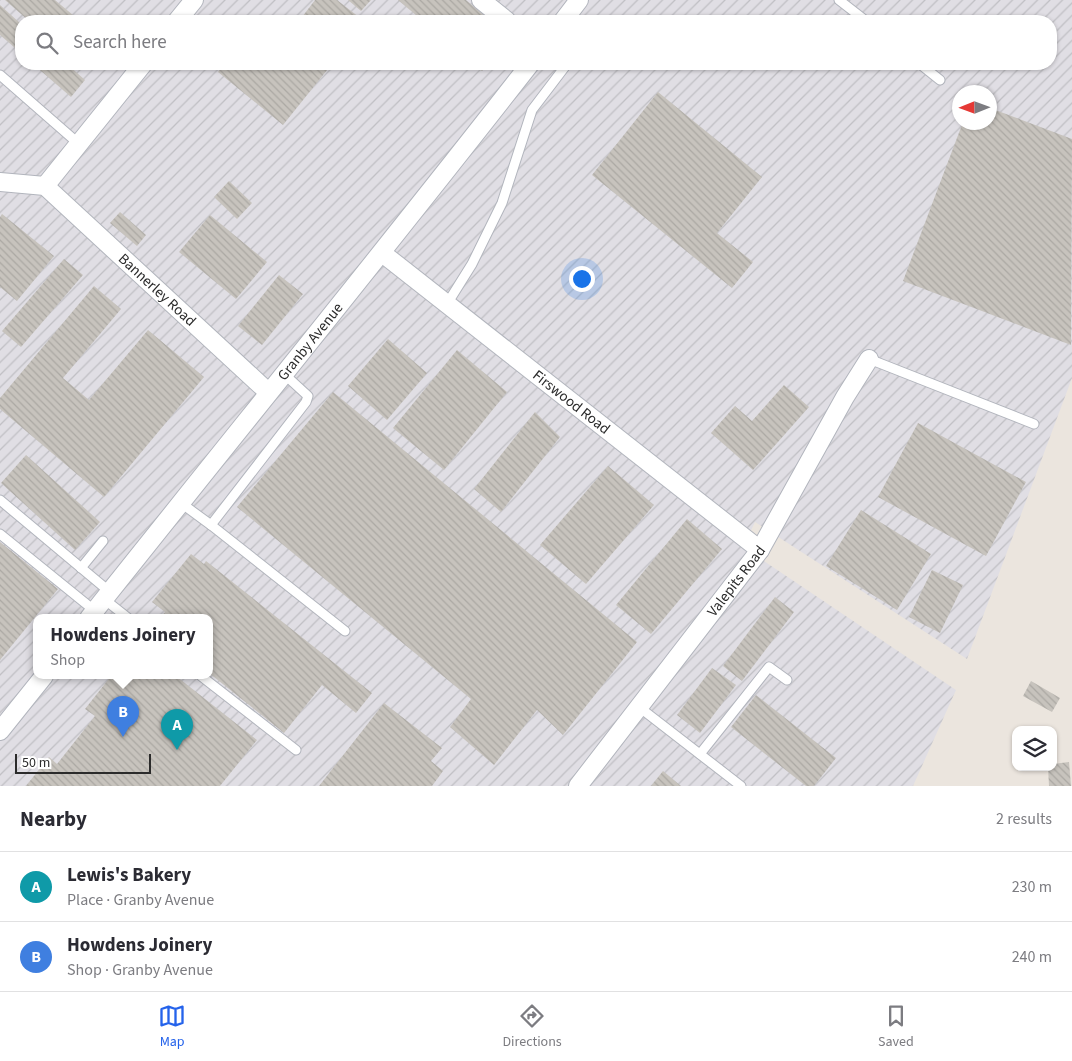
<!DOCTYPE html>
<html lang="en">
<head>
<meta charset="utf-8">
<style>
	:root { --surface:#fff; --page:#f7f7f7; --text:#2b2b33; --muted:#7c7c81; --line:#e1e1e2; --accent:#2563eb }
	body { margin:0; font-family:"Source Sans 3",sans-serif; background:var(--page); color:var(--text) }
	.controls { position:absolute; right:15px; bottom:15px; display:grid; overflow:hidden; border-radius:10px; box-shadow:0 1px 4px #0004 }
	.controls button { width:45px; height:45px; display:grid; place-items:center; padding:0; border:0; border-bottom:1px solid var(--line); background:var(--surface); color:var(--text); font:25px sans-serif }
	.compass { position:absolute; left:952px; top:85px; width:45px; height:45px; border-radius:50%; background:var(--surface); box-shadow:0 1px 4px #0004; rotate:269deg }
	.scale { position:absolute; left:15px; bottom:12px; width:136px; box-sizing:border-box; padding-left:5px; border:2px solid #2b2b2b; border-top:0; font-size:14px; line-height:18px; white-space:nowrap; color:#2b2b2b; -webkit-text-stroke:4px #fff; paint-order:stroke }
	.you { position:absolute; left:581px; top:278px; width:18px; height:18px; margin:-12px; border:4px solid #fff; border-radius:50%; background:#1a73e8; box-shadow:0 0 0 8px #1a73e833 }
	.badge { display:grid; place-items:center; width:32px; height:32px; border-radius:50%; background:var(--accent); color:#fff; font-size:16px; font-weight:700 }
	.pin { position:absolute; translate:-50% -41px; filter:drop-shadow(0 1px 2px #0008) }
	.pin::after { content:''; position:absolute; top:26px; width:18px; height:15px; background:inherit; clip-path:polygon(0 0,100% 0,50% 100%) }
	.popup { position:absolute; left:33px; top:614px; width:180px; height:65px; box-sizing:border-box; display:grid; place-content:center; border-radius:10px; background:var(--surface); filter:drop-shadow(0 1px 4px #0005); font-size:16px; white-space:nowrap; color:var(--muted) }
	.popup b { font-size:19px; color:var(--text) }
	.popup::after { content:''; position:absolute; left:50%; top:100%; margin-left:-10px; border:10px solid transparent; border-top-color:var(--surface) }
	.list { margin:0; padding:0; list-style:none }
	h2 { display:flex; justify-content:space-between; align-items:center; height:65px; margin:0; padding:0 20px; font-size:21px }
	h2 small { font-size:16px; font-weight:400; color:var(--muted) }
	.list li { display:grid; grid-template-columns:32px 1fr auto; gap:15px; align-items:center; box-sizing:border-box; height:70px; padding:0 20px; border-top:1px solid var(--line) }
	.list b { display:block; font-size:19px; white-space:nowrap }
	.list p { margin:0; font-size:16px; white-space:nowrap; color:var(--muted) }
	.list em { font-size:16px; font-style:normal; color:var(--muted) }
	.icon { flex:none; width:28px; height:28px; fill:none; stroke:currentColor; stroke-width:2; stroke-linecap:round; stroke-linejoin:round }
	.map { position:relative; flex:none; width:1072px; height:786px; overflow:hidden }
	.search { position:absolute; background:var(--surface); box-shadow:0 1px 4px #0004; left:15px; right:15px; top:15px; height:55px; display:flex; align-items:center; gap:12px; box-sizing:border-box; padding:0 18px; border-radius:20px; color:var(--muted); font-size:19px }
	.sheet { height:205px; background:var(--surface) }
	nav { display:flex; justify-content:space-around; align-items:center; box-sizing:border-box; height:70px; border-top:1px solid var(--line); background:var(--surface); font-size:14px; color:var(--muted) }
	nav a { display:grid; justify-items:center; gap:2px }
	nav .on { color:var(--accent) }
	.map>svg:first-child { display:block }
	.industrial { fill:url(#industrial-furrows); fill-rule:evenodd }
	.building { fill:url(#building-back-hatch) }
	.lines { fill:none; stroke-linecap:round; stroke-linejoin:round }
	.service-casing { stroke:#b2b5bd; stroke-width:11 }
	.minor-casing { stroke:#b2b5bd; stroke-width:20 }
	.service { stroke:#fff; stroke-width:9 }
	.minor { stroke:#fff; stroke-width:18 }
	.labels { text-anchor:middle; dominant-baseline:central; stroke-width:4; stroke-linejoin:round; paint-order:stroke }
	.street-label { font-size:15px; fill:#2b2b2b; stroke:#fff }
</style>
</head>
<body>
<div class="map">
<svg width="1072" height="786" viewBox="0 0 1072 786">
	<defs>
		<pattern id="industrial-furrows" width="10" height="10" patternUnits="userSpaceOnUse" patternTransform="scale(1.25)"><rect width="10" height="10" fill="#e0dee4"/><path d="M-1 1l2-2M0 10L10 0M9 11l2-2" fill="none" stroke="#c0bfc4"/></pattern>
		<pattern id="building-back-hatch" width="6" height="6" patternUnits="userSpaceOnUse" patternTransform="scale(1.25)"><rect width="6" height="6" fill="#c7c3bd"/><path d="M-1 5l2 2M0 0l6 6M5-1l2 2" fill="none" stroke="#aba8a3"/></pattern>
	</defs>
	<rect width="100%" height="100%" fill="#ebe5de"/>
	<path class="industrial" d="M0 0H1072V378L967 659 755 522 743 547 956 690 913 786H0ZM21 21H1051V64H21ZM960 92H990V122H960ZM37 618H209V676H37Z"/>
	<g class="building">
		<path d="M5 0H55L80 21H29Z"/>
		<path d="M315 0H337L364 21H299Z"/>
		<path d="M348 0H371L361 11Z"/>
		<path d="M398 0H466L491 21H423Z"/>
		<path d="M0 5 21 24V53L0 35Z"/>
		<path d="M33 64H67L85 80 71 97Z"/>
		<path d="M224 64H332L283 125 218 72Z"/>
		<path d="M473 64H488L482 71Z"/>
		<path d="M658 92 762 177 717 233 753 262 732 288 592 175Z"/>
		<path d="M990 108 1072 139 1071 345 903 281 963 122H990Z"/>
		<path d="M229 181 252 203 237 219 214 197Z"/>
		<path d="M120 212 146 235 137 246 110 223Z"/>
		<path d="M2 214 54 256 17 301 0 287V217Z"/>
		<path d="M210 215 267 262 236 299 179 252Z"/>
		<path d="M64 259 83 275 21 347 2 331Z"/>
		<path d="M279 275 303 294 262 345 238 326Z"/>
		<path d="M94 286 121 309 63 378 89 400 148 330 204 377 104 497 0 409V398Z"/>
		<path d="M388 339 427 373 387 420 348 386Z"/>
		<path d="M457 350 507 392 444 470 393 428Z"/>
		<path d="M784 385 809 407 753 470 711 433 735 406 752 421Z"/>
		<path d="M333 392 637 642 563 735 537 710 494 765 450 727 471 699 237 507Z"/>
		<path d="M535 412 560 437 501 512 474 489Z"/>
		<path d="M918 423 1026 482 986 556 878 497Z"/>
		<path d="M26 455 100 522 75 550 1 483Z"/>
		<path d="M608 466 654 505 586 584 540 545Z"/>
		<path d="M861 510 931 554 897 610 826 566Z"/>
		<path d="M687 519 722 549 651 634 616 605Z"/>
		<path d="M0 542 58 589 0 660Z"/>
		<path d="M191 554 204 564 206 561 372 693 356 713 322 685 284 733 209 673V618H160L165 612 152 602Z"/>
		<path d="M932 570 963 585 940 633 909 617Z"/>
		<path d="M775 597 794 612 742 681 723 666Z"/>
		<path d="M712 668 736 685 700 733 677 715Z"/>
		<path d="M111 676H176L257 740 220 786H26L49 757 57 764 95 716 85 709Z"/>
		<path d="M1031 681 1060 698 1052 712 1023 696Z"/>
		<path d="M756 695 836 758 814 786H806L731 727Z"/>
		<path d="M384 703 442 748 431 761 443 771 432 786H319Z"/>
		<path d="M1069 762 1071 786H1049L1048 767H1053V764Z"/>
		<path d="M663 771 681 786H651Z"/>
	</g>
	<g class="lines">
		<g class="service-casing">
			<g id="service">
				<path d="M839 0 866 21"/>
				<path d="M920 64 940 80"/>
				<path d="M0 75 79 144"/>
				<path d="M447 304 472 264 502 203 532 110 567 64"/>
				<path d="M869 359 1034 424"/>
				<path d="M283 373 308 396 306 402 211 525 345 631"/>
				<path d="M0 500 110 592"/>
				<path d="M181 503 211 525"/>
				<path d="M0 534 95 611"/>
				<path d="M81 568 103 541"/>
				<path d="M104 599 128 618"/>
				<path d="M201 676 296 750"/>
				<path d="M639 707 741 786"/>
				<path d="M700 754 769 667 787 680"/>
			</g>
		</g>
		<g class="minor-casing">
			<g id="minor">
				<path d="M481 0 507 21"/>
				<path d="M177 21 194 0"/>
				<path d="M563 21 579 0"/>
				<path id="s1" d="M0 182 45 186 268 392"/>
				<path d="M45 186 143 64"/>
				<path id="s2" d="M382 253 760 550"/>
				<path id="s3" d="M89 618C236 433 385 250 530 64"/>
				<path d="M0 731 44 676"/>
				<path id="s4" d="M578 786 760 550 845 397 869 359"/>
			</g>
		</g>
		<use href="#service" class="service"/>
		<use href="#minor" class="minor"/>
	</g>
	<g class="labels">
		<g class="street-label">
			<text stroke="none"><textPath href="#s1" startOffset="198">Bannerley Road</textPath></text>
			<text stroke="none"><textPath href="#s3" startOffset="354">Granby Avenue</textPath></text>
			<text stroke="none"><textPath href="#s2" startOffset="241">Firswood Road</textPath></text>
			<text stroke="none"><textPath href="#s4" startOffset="259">Valepits Road</textPath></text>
		</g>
	</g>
</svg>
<div class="controls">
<button><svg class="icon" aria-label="layers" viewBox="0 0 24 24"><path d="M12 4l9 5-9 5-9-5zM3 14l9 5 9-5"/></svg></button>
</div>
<svg class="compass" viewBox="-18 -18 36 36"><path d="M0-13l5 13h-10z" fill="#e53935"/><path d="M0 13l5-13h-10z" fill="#7c7c81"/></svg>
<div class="scale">50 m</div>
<div class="you"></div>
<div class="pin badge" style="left:177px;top:750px;background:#0f9aa8">A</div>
<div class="pin badge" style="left:123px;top:737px;background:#3f7fe0">B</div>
<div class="popup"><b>Howdens Joinery</b>Shop</div>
<div class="search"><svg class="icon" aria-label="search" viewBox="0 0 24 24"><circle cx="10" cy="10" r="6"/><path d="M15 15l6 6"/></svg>Search here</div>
</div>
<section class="sheet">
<h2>Nearby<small>2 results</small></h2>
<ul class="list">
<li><span class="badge" style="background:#0f9aa8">A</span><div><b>Lewis's Bakery</b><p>Place · Granby Avenue</p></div><em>230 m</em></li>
<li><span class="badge" style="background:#3f7fe0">B</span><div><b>Howdens Joinery</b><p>Shop · Granby Avenue</p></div><em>240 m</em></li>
</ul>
</section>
<nav>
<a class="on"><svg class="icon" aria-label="map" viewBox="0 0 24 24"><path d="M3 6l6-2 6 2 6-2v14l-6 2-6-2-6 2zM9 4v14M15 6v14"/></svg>Map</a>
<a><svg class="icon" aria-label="directions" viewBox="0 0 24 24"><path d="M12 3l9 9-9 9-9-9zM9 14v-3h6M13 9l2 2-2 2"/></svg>Directions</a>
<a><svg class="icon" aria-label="saved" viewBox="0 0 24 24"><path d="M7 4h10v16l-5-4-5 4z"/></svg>Saved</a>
</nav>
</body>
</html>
